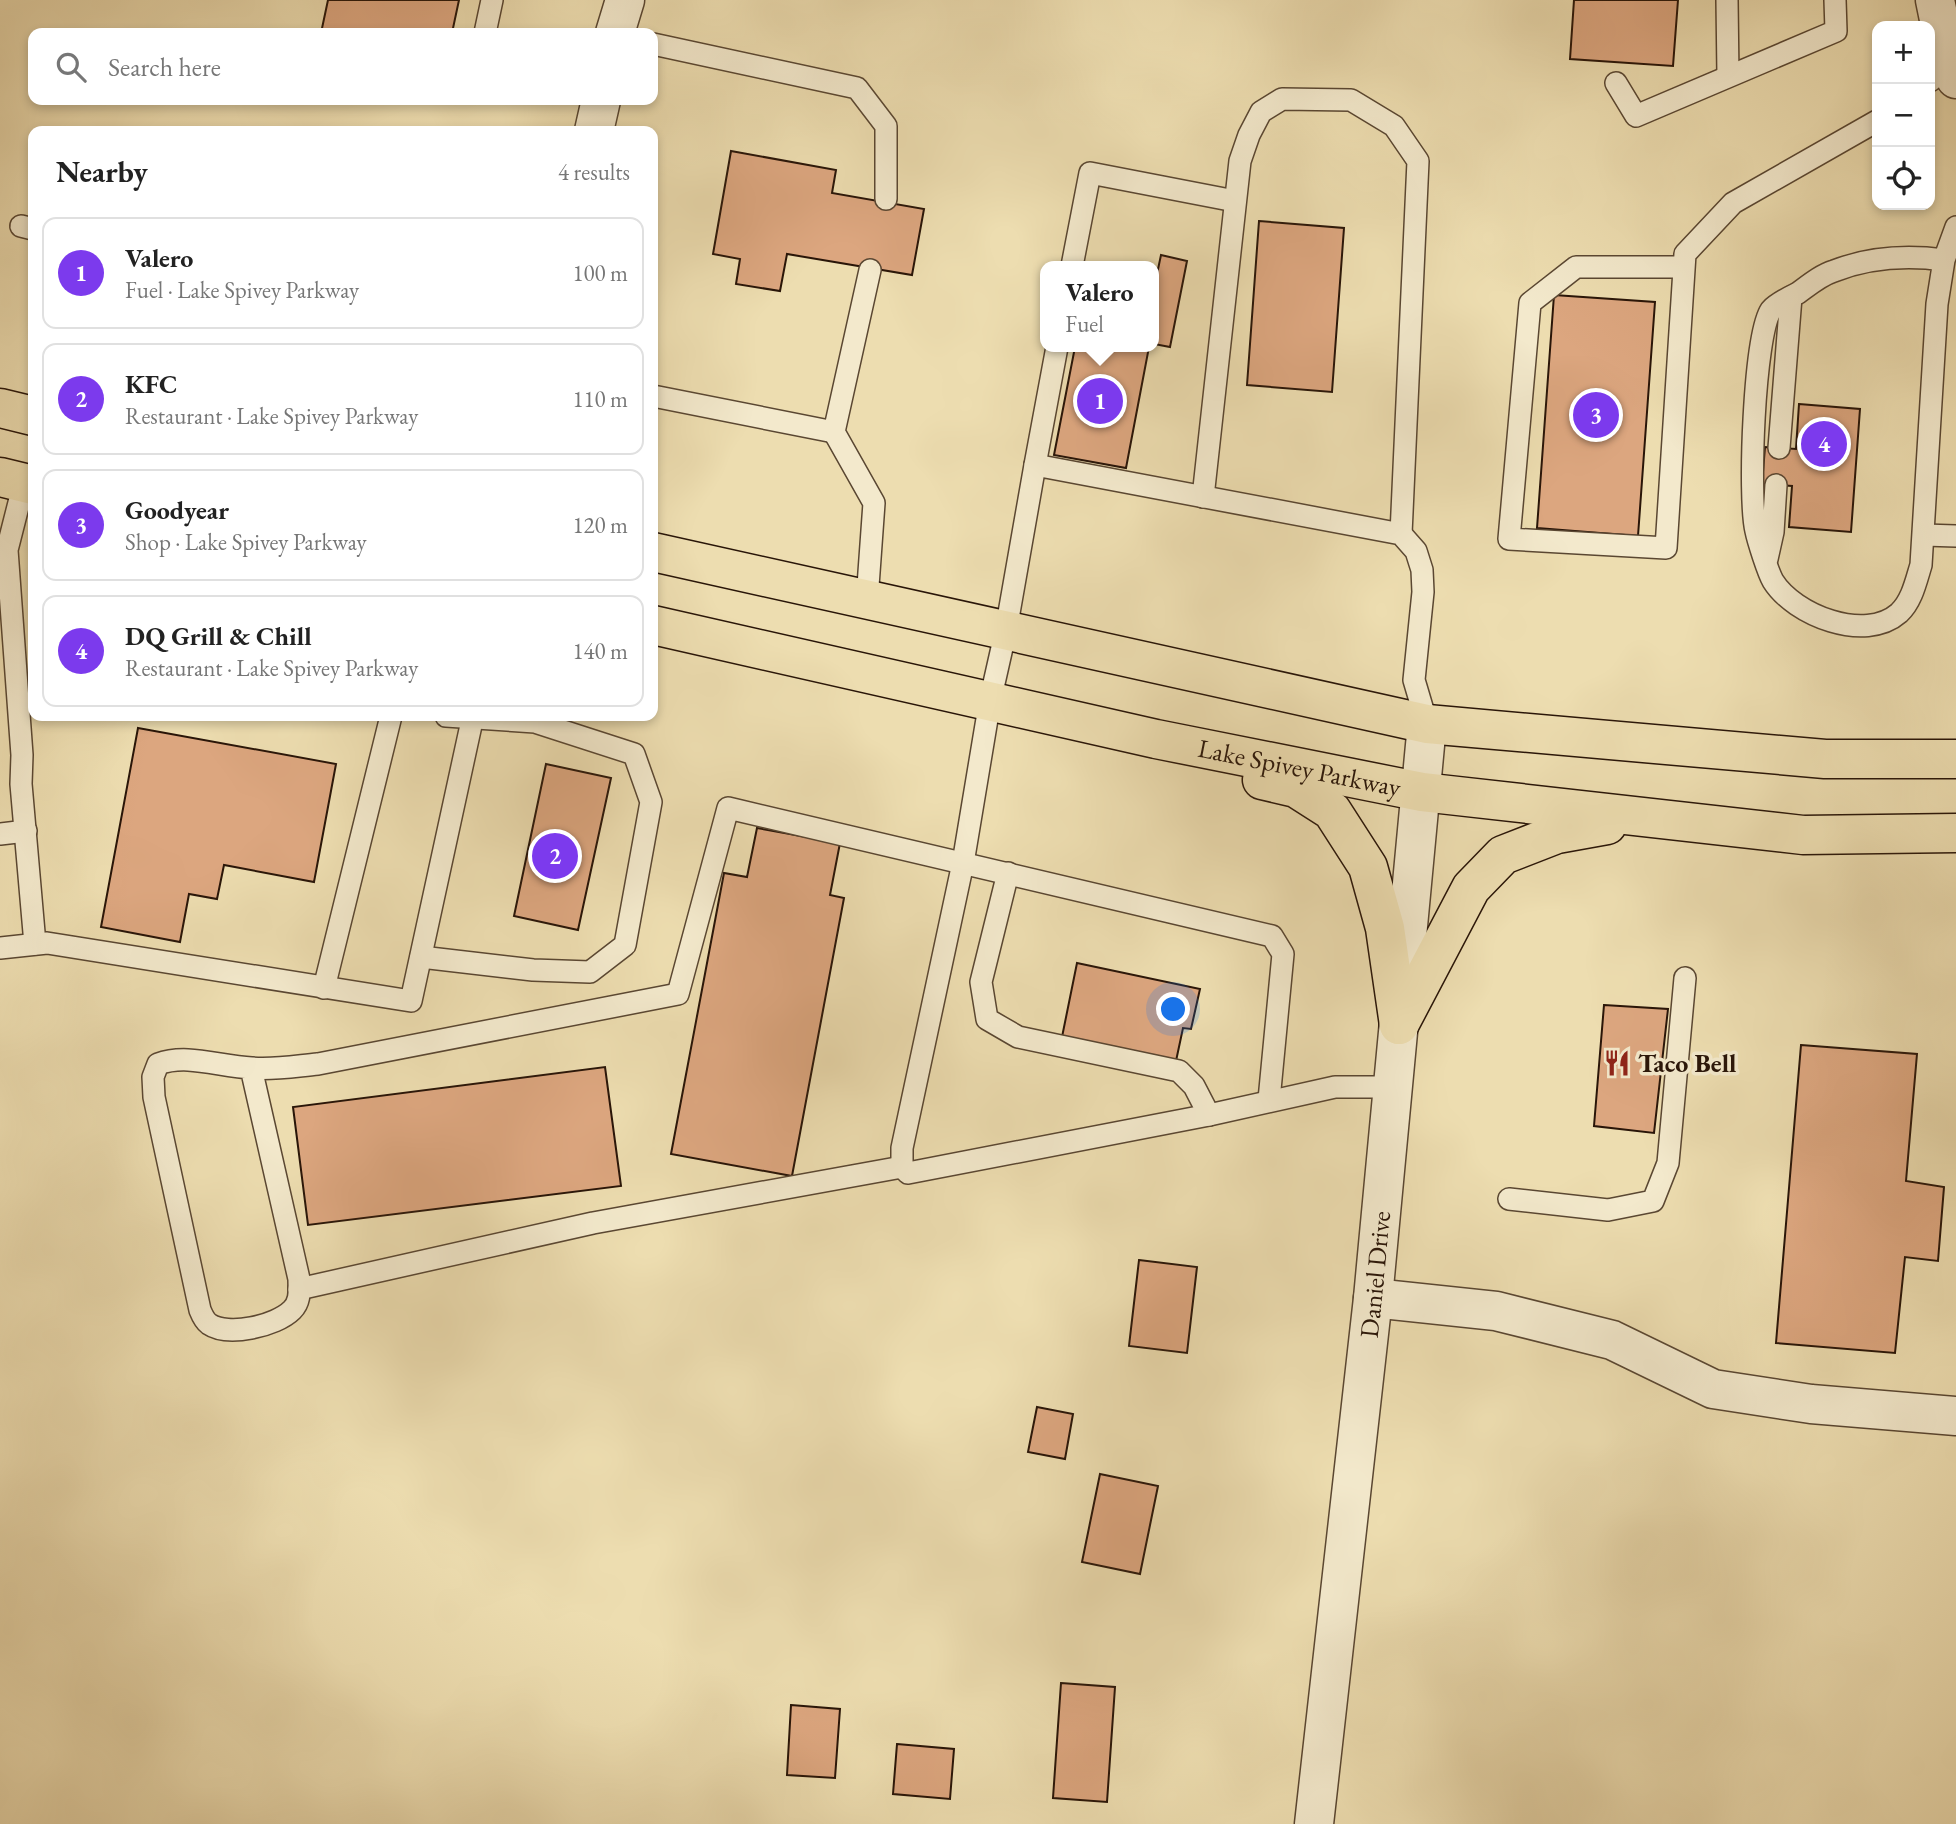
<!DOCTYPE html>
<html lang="en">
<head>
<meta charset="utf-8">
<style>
	:root { --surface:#fff; --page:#f2f2f2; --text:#222; --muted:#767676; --line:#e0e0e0; --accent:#7c3aed }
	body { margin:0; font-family:"EB Garamond",serif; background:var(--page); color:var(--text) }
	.controls { position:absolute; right:21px; top:21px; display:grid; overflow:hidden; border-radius:14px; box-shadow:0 4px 10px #0003 }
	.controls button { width:63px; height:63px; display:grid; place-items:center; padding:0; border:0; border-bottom:2px solid var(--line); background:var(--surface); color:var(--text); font:35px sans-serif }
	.you { position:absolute; left:1174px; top:1010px; width:24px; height:24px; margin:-18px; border:5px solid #fff; border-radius:50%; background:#1a73e8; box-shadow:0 0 0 10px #1a73e833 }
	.badge { display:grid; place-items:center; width:46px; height:46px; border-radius:50%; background:var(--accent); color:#fff; font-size:23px; font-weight:700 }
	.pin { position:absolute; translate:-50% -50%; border:4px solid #fff; box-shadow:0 2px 7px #0006 }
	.popup { position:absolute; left:1040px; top:261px; width:119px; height:91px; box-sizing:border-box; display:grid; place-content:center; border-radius:14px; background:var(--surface); filter:drop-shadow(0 2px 5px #0005); font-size:23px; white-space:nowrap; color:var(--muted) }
	.popup b { font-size:26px; color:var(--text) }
	.popup::after { content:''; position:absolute; left:50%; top:100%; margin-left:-14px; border:14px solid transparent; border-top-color:var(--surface) }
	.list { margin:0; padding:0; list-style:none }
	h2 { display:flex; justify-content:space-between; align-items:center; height:91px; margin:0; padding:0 28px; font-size:30px }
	h2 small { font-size:23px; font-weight:400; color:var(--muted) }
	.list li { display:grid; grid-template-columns:46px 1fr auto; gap:21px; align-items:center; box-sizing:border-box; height:112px; margin:0 14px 14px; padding:0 14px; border:2px solid var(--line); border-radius:14px }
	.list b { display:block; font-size:26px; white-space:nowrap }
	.list p { margin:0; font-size:23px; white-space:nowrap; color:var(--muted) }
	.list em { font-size:23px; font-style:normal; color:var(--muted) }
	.icon { flex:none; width:38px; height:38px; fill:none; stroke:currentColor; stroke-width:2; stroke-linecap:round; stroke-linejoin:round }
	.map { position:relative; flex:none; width:1956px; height:1824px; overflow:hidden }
	.search { position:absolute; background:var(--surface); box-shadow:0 4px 10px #0003; left:28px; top:28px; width:630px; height:77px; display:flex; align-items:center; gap:18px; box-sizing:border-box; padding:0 24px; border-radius:14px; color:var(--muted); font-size:26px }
	.panel { position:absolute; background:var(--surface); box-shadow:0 4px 10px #0003; left:28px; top:126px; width:630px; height:595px; border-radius:14px }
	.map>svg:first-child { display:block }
	.building { fill:#dca67f; stroke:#291508; stroke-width:2 }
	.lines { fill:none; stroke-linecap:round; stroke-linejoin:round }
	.lane-casing { stroke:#5a4732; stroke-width:24 }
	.street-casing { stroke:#5a4732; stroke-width:41 }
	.highway-casing { stroke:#291508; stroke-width:41 }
	.lane { stroke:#f3e9cc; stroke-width:21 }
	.street { stroke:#f3e9cc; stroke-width:38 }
	.highway { stroke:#edddb0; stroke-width:38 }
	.labels { text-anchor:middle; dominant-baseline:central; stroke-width:7; stroke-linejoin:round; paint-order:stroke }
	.street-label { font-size:26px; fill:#291508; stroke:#f3e9cc }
	.poi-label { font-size:26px; font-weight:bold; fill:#291508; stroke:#f3e9cc; text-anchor:start }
</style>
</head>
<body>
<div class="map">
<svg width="1956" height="1824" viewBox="0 0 1956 1824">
	<rect width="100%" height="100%" fill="#edddb0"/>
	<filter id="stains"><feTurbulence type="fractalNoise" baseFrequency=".00286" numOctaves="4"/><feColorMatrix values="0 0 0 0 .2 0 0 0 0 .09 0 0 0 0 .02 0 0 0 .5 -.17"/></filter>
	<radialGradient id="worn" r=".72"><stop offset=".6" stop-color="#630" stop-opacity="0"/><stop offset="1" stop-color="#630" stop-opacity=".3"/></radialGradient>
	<g class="building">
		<path d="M328 0H459L452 33H321Z"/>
		<path d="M1574 0H1678L1673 66 1570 59Z"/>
		<path d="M731 151 836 170 832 193 924 209 912 275 787 254 780 291 736 284 740 259 713 254Z"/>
		<path d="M1259 221 1344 228 1332 392 1247 385Z"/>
		<path d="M1161 255 1187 261 1170 347 1154 344V273L1157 274Z"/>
		<path d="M1554 295 1655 302 1638 536 1537 528Z"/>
		<path d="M1075 347H1149L1126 468 1054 455Z"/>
		<path d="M1799 404 1860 409 1851 532 1789 527 1792 486 1762 484 1765 447 1796 449Z"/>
		<path d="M138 728 336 764 314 882 224 865 217 899 189 894 180 942 101 927Z"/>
		<path d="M546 764 611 778 578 930 514 916Z"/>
		<path d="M757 828 840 843 830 895 844 898 792 1176 671 1154 724 873 747 877Z"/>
		<path d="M1077 963 1200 989 1191 1029 1183 1028 1176 1061 1062 1037Z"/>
		<path d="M1604 1005 1668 1009 1654 1133 1594 1126Z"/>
		<path d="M1801 1045 1917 1054 1906 1181 1944 1187 1938 1261 1905 1257 1895 1353 1776 1343Z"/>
		<path d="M605 1067 621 1186 308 1225 293 1107Z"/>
		<path d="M1139 1260 1197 1267 1187 1353 1129 1346Z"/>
		<path d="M1037 1407 1073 1414 1065 1459 1028 1452Z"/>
		<path d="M1100 1474 1158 1486 1140 1574 1082 1562Z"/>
		<path d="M1061 1683 1115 1687 1107 1802 1053 1798Z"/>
		<path d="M791 1705 840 1709 835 1778 787 1775Z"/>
		<path d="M897 1744 954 1749 950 1799 893 1794Z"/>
	</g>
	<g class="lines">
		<g class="lane-casing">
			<g id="lane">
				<path d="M1727 0 1728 76"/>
				<path d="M485 33 492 0"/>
				<path d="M653 44 857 88 886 126V199"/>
				<path d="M1930 81 1951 64"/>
				<path d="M1616 83 1636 116 1836 31 1835 0"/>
				<path d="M21 226 33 229"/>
				<path d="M1944 260C1906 255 1870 257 1834 271 1821 275 1809 285 1798 293 1790 297 1777 303 1771 310 1754 335 1748 498 1756 531 1758 541 1768 572 1773 581 1794 615 1865 643 1899 613 1912 601 1916 581 1921 565L1937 304 1944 260 1956 227"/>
				<path d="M1072 266 1090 173 1235 201"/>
				<path d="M1684 267H1576L1530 303 1509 539 1666 548 1685 254 1733 203 1877 121"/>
				<path d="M653 396 834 432"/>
				<path d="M1779 448 1791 297"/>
				<path d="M1035 465 1057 347"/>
				<path d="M24 483 7 550 22 755 21 784 35 944"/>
				<path d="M1203 497 1240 161 1249 135 1261 112 1282 99 1351 100 1394 126 1418 161 1401 534"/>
				<path d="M1924 535 1956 536"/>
				<path d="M1767 559 1773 532 1776 485"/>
				<path d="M867 600 874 503 834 432 870 270"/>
				<path d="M0 834 26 831"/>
				<path d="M1008 873 981 982 987 1019 1018 1037 1179 1071 1194 1086 1209 1115"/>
				<path d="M0 948 47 943 411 1001 473 716"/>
				<path d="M421 957 533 970 590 972 625 945 651 802 634 754 535 722 446 716"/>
				<path d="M324 988 391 716"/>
				<path d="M251 1068 299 1279C299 1290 301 1301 292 1310 276 1326 228 1337 209 1324 205 1321 202 1315 200 1310L154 1097 153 1077 158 1064C188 1053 220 1067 252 1068 274 1070 296 1066 318 1064L678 994 728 808 1272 936 1283 954 1269 1100"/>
				<path d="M1394 1087H1335L1209 1115 908 1173 902 1167V1148L963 863 990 701 1006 630 1035 465 1401 534 1416 551 1422 570 1423 592 1414 680 1427 724"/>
				<path d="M1509 1199 1608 1210 1653 1201 1668 1163 1685 978"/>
				<path d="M299 1289 593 1223 902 1167"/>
			</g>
		</g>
		<g class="street-casing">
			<g id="street">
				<path d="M1935 0 1944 44 1956 79"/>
				<path d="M615 33 625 0"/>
				<path d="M594 131 601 100"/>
				<path d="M1373 1298 1496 1311 1612 1340 1713 1389 1811 1404 1956 1416"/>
				<path id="s1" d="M1314 1824 1373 1298 1427 724"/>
			</g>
		</g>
		<g class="highway-casing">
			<g id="highway">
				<path d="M0 408 33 416"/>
				<path d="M0 477 33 485"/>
				<path d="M653 552 1427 724 1825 759H1956"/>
				<path id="s2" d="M653 625 1156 739 1422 792 1803 835 1956 833"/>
				<path d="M1262 780 1296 788 1332 811 1368 867 1385 928 1399 1025"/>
				<path d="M1399 1025 1471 888 1503 855 1557 834 1607 825"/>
			</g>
		</g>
		<use href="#lane" class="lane"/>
		<use href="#street" class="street"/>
		<use href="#highway" class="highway"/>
	</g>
	<defs>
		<g id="restaurant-bare" transform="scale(2.1)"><path d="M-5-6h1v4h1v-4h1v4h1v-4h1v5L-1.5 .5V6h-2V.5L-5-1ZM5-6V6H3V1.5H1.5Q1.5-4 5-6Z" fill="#8f2418" stroke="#f3e9cc" stroke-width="2.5" paint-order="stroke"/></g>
	</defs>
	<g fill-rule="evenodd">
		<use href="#restaurant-bare" x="1617" y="1063"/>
	</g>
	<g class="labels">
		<g class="street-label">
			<text stroke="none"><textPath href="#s2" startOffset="662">Lake Spivey Parkway</textPath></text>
			<text stroke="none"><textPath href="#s1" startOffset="553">Daniel Drive</textPath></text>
		</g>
		<g class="poi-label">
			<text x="1638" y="1063">Taco Bell</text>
		</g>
	</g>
	<rect width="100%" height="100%" filter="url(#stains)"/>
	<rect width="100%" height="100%" fill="url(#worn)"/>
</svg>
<div class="controls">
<button>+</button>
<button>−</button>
<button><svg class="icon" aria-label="locate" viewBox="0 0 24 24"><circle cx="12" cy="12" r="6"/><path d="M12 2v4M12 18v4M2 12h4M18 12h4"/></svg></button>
</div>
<div class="you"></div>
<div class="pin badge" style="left:1100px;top:401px">1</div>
<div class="popup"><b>Valero</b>Fuel</div>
<div class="pin badge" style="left:555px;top:856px">2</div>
<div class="pin badge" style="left:1596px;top:415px">3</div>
<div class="pin badge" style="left:1824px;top:444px">4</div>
<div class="search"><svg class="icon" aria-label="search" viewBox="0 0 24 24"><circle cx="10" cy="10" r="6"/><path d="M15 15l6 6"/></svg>Search here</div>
<section class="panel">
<h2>Nearby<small>4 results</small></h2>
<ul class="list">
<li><span class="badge">1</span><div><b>Valero</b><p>Fuel · Lake Spivey Parkway</p></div><em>100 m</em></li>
<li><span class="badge">2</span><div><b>KFC</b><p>Restaurant · Lake Spivey Parkway</p></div><em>110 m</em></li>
<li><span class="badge">3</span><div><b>Goodyear</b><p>Shop · Lake Spivey Parkway</p></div><em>120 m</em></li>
<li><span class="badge">4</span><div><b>DQ Grill &amp; Chill</b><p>Restaurant · Lake Spivey Parkway</p></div><em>140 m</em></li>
</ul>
</section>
</div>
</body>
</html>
